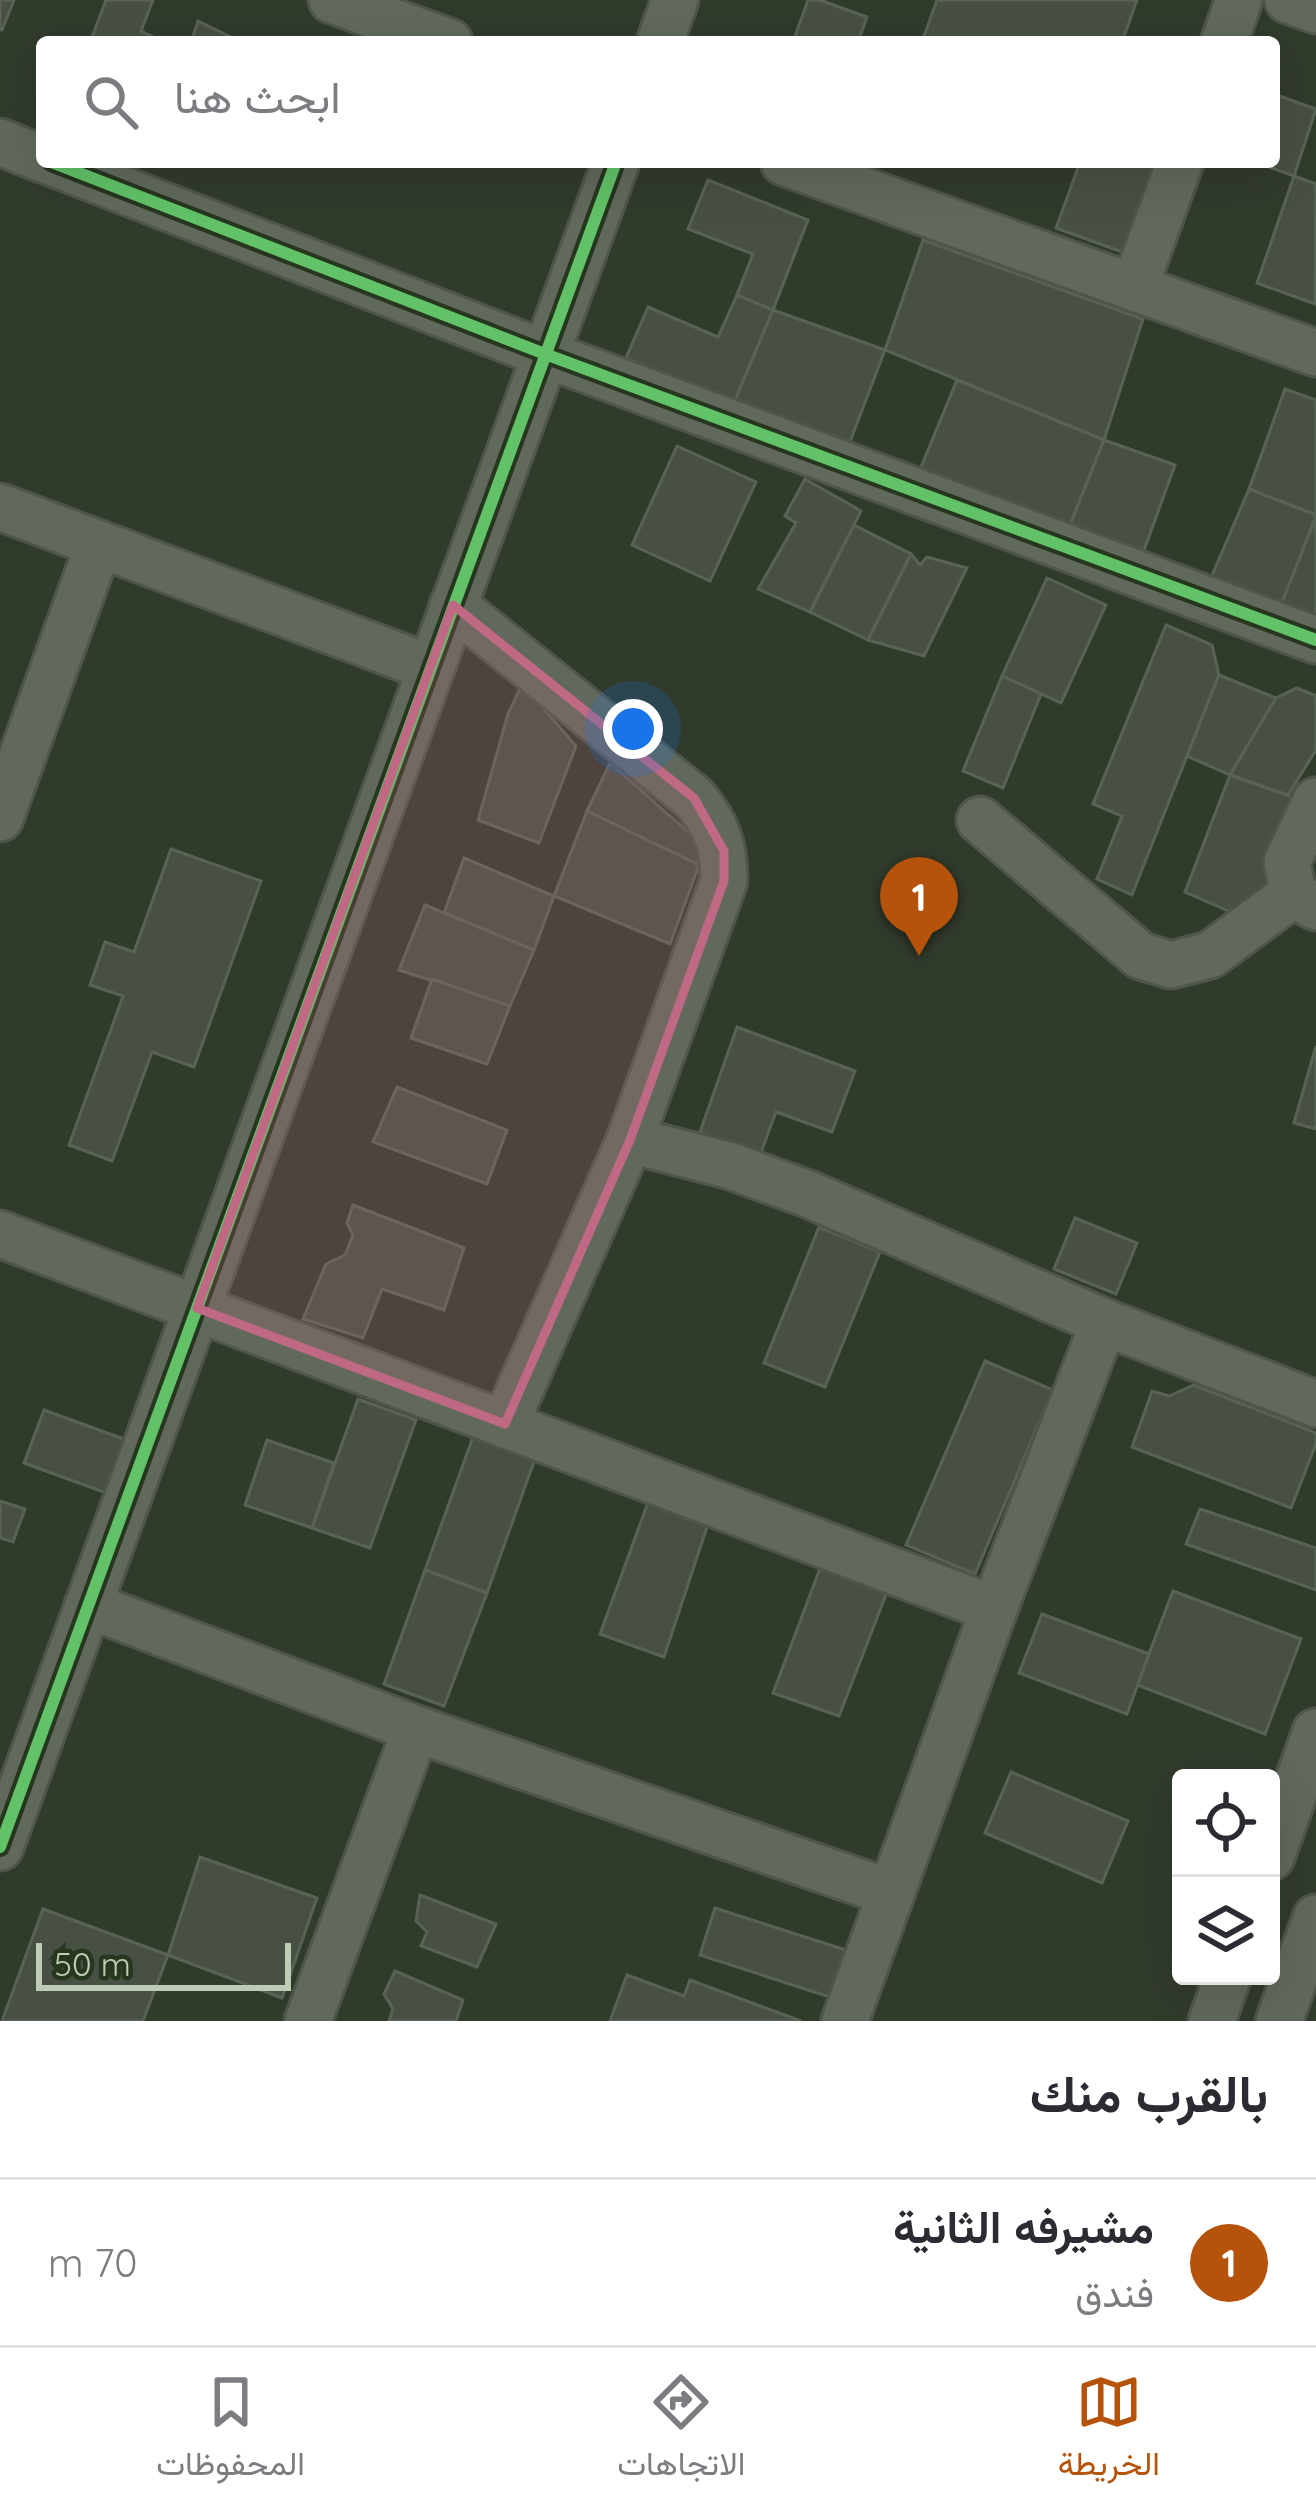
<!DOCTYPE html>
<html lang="ar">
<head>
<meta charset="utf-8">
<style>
	:root { --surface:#fff; --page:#f7f7f7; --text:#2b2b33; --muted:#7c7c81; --line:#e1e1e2; --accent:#b45309 }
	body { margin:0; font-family:Quicksand,Vazirmatn,sans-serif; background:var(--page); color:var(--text); direction:rtl }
	.controls { position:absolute; right:36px; bottom:36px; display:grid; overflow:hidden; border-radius:12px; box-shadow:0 12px 48px #0002 }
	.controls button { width:108px; height:108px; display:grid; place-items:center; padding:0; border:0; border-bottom:3px solid var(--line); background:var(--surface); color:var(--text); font:60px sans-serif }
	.scale { position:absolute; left:36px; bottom:30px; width:255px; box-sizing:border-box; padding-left:12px; border:6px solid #becbb7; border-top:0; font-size:33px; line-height:42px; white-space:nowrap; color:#becbb7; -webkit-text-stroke:9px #27361f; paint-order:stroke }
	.you { position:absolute; left:633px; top:729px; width:42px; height:42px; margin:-30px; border:9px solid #fff; border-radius:50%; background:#1a73e8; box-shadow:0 0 0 18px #1a73e833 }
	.badge { display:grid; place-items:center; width:78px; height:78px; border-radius:50%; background:var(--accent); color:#fff; font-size:39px; font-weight:700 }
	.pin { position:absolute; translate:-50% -99px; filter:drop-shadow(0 3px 6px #0008) }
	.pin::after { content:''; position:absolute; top:63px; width:42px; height:36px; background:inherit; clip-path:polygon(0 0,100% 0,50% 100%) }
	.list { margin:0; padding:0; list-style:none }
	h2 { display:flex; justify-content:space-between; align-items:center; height:156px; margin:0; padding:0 48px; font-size:51px }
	h2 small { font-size:39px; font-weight:400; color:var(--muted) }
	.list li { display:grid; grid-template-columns:78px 1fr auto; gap:36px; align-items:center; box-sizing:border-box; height:168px; padding:0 48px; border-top:3px solid var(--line) }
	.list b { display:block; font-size:45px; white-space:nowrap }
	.list p { margin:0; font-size:39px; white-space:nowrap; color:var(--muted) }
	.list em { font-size:39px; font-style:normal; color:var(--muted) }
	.icon { flex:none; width:66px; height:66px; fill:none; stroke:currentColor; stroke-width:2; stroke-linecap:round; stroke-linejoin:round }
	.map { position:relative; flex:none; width:1316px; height:2021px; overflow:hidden; direction:ltr }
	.search { position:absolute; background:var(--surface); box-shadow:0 12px 48px #0002; left:36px; right:36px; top:36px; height:132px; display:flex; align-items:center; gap:30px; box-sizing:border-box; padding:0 42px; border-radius:12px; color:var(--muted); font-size:45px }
	.sheet { height:324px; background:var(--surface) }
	nav { display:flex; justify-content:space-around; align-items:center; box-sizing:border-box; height:168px; border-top:3px solid var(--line); background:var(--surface); font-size:33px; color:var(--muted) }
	nav a { display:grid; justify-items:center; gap:6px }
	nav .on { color:var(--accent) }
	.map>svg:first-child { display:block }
	.building { fill:#485044; stroke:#596354; stroke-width:3 }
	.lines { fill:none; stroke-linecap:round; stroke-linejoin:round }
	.minor-casing { stroke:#4e554a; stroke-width:51 }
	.minor { stroke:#61695c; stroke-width:45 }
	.cycleway-casing { stroke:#27361f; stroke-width:20 }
	.cycleway { stroke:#61c268; stroke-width:12 }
	.marked { fill:#c06984; fill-opacity:0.2; stroke:#c06984; stroke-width:9; stroke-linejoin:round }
</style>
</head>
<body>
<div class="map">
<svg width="1316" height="2021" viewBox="0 0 1316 2021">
	<rect width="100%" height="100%" fill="#313b2c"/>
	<g class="building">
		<path d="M0 0H14L2 30 0 29Z"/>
		<path d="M106 0H153L141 31 164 42H90Z"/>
		<path d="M808 0H820L867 17 858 42H793Z"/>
		<path d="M937 0H1137L1122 42H930L923 39Z"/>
		<path d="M198 21 241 42H191Z"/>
		<path d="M1274 94 1316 109 1294 176 1255 162H1274Z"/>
		<path d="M1080 162H1158L1125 253 1056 228Z"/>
		<path d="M1294 176 1316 184 1315 304 1257 283Z"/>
		<path d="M708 180 808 220 773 310 737 295 753 254 688 229Z"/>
		<path d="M923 240 1143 319 1104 440 885 350Z"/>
		<path d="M737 295 773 310 734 403 626 358 648 307 718 337Z"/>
		<path d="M773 310 885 350 848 447 734 403Z"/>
		<path d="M957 380 1104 440 1066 535 919 472Z"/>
		<path d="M1285 389 1316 400V515L1249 489Z"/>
		<path d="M1104 440 1175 465 1142 556 1066 535Z"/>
		<path d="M677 446 756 482 710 581 632 545Z"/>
		<path d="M805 479 861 511 810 612 758 589 796 523 785 516Z"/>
		<path d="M1249 489 1316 515 1281 607 1211 578Z"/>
		<path d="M1316 517V635L1275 620Z"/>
		<path d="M854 525 911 554 868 640 810 612Z"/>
		<path d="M911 554 920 565 927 557 967 568 924 656 868 640Z"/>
		<path d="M1047 578 1106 605 1061 703 1002 676Z"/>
		<path d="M1166 625 1212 645 1219 675 1132 895 1097 879 1122 816 1093 804Z"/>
		<path d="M1219 675 1276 698 1230 775 1187 756Z"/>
		<path d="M1002 676 1041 694 1003 788 963 771Z"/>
		<path d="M522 684 576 746 539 843 478 820 508 714Z"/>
		<path d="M1297 688 1316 696V750L1288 795 1230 775 1276 698Z"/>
		<path d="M610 763 697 840 699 865 587 811Z"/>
		<path d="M1230 775 1303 801 1265 910 1242 917 1185 892Z"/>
		<path d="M587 811 699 865 670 944 554 896Z"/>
		<path d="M171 849 261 881 194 1067 152 1052 112 1161 69 1145 123 996 90 985 105 942 134 952Z"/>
		<path d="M464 858 554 896 534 950 444 913Z"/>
		<path d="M425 905 534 950 510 1006 399 970Z"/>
		<path d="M432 979 510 1006 487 1064 411 1038Z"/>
		<path d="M737 1027 855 1071 832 1132 776 1112 760 1155 700 1132Z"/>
		<path d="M1316 1046V1129L1294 1123Z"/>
		<path d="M397 1087 507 1130 487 1184 373 1142Z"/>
		<path d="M353 1205 464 1248 444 1310 382 1289 363 1338 303 1319 326 1264 345 1255 353 1235 347 1223Z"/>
		<path d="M1075 1218 1137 1243 1116 1294 1054 1269Z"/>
		<path d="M819 1227 880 1252 825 1387 764 1363Z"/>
		<path d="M985 1361 1053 1390 975 1574 906 1545Z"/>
		<path d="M1194 1385 1316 1433V1444L1291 1508 1132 1447 1152 1391 1169 1396Z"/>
		<path d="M358 1399 416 1420 370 1548 312 1528Z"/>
		<path d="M44 1410 143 1446 123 1499 24 1463Z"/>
		<path d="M473 1437 535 1459 487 1593 425 1570Z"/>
		<path d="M267 1440 334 1463 312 1528 245 1505Z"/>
		<path d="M651 1494 710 1518 664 1657 600 1634Z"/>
		<path d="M0 1501 25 1509 13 1542 0 1538Z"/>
		<path d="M1200 1509 1316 1548V1590L1186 1544Z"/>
		<path d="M821 1566 887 1592 839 1716 773 1693Z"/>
		<path d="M425 1570 487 1593 444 1706 384 1684Z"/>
		<path d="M1173 1591 1301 1639 1265 1734 1137 1685Z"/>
		<path d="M1042 1614 1149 1654 1127 1714 1019 1673Z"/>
		<path d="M1011 1772 1128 1821 1102 1883 985 1833Z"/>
		<path d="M200 1857 317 1898 282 1998 168 1955Z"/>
		<path d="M420 1895 496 1924 477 1967 421 1946 427 1932 416 1921Z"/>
		<path d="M715 1908 852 1952 836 1999 700 1955Z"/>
		<path d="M43 1909 168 1955 143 2021H2Z"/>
		<path d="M395 1971 463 2000 456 2021H389L393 2009 384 1994Z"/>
		<path d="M627 1975 684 1996 690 1980 801 2021H610Z"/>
	</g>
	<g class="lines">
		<g class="minor-casing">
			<g id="minor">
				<path d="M332 0 449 42"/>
				<path d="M1288 0 1316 10"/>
				<path d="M660 42 675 0"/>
				<path d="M1224 42 1239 0"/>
				<path d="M0 142 42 159"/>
				<path d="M51 162 545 354 1316 640"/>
				<path d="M784 162 1316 353"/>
				<path d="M1134 288 1180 162"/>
				<path d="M0 507 431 668"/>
				<path d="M453 605 694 798C717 826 724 844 724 881L630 1140 505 1424"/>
				<path d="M1316 801 1287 862 1293 894 1316 907"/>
				<path d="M0 818 99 544"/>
				<path d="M980 820 1141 956 1171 965 1210 955 1293 894"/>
				<path d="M630 1140 728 1165 808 1194 1104 1322 1316 1404"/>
				<path d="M0 1234 994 1609"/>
				<path d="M88 1605 416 1729 891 1893"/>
				<path d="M0 1847 616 162"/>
				<path d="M1271 1857 1316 1732"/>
				<path d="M308 2021 416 1729"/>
				<path d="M845 2021 994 1609 1104 1322"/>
				<path d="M1212 2021 1228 1976"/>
				<path d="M1279 2021 1316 1918"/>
			</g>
		</g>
		<use href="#minor" class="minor"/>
		<g class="cycleway-casing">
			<g id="cycleway">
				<path d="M51 162 545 354 1316 640"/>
				<path d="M0 1847 616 162"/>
			</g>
		</g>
		<use href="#cycleway" class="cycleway"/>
	</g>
	<path class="marked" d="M453 605 694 798 724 851V881L630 1140 505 1424 197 1308Z"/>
</svg>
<div class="controls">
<button><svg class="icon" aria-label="locate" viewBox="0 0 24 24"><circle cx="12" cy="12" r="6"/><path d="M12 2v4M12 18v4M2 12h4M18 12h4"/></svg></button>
<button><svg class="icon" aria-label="layers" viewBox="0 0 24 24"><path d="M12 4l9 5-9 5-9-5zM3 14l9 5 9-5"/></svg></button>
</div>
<div class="scale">50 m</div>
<div class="you"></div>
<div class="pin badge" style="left:919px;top:956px">1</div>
<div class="search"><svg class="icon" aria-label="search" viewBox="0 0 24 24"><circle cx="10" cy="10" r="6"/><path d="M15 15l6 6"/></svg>ابحث هنا</div>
</div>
<section class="sheet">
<h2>بالقرب منك<small></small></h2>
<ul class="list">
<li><span class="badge">1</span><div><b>مشيرفه الثانية</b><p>فندق</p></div><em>70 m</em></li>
</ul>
</section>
<nav>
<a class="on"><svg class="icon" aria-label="map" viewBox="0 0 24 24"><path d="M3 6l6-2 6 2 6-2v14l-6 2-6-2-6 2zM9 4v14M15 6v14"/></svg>الخريطة</a>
<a><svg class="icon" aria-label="directions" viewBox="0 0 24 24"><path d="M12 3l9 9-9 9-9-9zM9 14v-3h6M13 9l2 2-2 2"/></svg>الاتجاهات</a>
<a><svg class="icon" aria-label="saved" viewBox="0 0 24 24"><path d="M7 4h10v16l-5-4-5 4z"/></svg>المحفوظات</a>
</nav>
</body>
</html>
